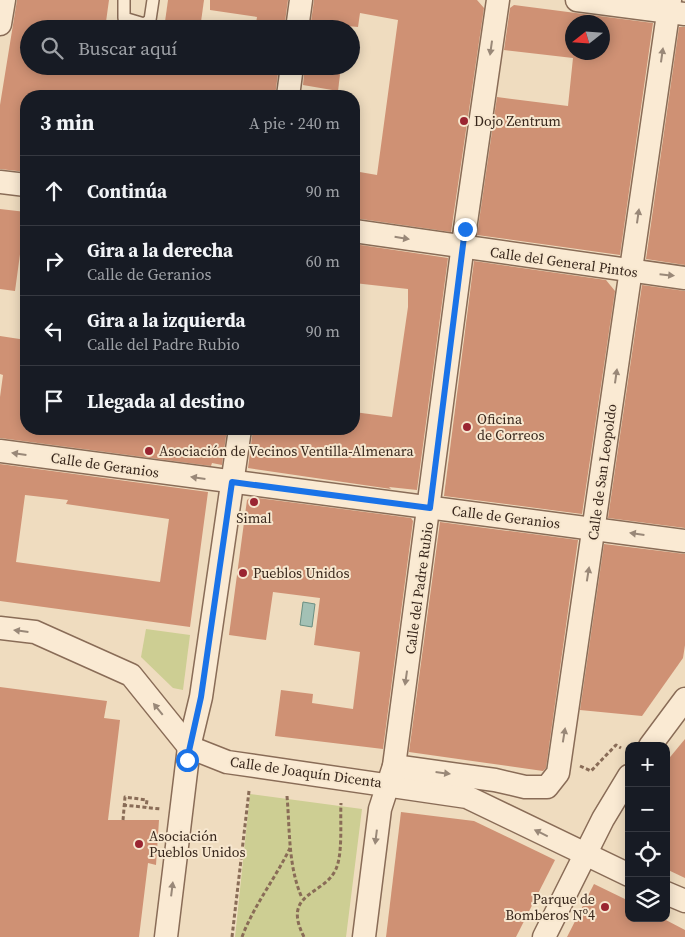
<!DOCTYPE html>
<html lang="es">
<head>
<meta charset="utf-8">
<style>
	:root { --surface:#171b24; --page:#242831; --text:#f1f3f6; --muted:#9ea1a6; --line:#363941 }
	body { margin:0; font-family:"Source Serif 4",serif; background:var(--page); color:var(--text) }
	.controls { position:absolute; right:15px; bottom:15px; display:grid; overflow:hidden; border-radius:10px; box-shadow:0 2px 12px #0003 }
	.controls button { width:45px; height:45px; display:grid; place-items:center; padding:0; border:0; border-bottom:1px solid var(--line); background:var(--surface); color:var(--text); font:25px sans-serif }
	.compass { position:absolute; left:565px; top:15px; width:45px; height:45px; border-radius:50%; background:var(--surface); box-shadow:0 2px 12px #0003; rotate:253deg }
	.stop { position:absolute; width:15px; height:15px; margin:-11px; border:4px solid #1a73e8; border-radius:50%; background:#fff }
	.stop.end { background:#1a73e8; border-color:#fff; box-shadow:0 1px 5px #0008 }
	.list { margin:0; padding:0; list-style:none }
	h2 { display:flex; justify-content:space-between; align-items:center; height:65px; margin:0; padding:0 20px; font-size:21px }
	h2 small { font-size:16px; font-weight:400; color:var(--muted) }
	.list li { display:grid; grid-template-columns:32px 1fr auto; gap:15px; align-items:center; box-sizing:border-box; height:70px; padding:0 20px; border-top:1px solid var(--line) }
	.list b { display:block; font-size:19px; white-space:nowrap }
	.list p { margin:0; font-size:16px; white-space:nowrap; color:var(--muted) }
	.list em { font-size:16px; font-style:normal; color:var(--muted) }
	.icon { flex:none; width:28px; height:28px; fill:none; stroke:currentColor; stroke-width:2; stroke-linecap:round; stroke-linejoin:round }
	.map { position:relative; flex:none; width:685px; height:937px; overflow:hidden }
	.search { position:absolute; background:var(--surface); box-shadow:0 2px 12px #0003; left:20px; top:20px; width:340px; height:55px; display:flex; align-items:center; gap:12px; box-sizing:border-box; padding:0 18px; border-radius:28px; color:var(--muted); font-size:19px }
	.panel { position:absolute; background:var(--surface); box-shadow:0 2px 12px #0003; left:20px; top:90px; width:340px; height:345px; border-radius:20px }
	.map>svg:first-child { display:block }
	.green { fill:#cdce93 }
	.water { fill:#a3c1b5; stroke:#6a8f82 }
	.building { fill:#cf9174; fill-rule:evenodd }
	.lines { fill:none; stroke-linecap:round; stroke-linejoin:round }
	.lane-casing { stroke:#896c57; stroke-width:14 }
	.street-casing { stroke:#896c57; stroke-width:25 }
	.path { stroke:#896c57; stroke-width:3; stroke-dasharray:4 2.5; stroke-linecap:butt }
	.lane { stroke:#faead3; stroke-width:11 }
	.street { stroke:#faead3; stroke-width:22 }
	.oneway { fill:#998878 }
	.route { stroke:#1a73e8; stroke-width:6 }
	.poi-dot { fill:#9a2531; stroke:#f7e7cf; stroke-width:2 }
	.labels { text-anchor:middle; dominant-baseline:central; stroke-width:4; stroke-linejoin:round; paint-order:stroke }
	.poi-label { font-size:14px; fill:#38271c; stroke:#f7e7cf; text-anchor:start }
	.street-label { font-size:14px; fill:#38271c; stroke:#f7e7cf }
</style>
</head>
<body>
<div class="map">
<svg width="685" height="937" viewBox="0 0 685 937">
	<rect width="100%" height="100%" fill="#efdcbf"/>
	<g class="green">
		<path d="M146 629 190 635 183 690 173 688 141 657Z"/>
		<path d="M250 794 362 809 346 937H235Z"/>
	</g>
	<path class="water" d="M303 602 315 604 312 627 300 625Z"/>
	<g class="building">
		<path d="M17 0H109L105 29H29V66H279L275 96H26V172L0 169V105Z"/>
		<path d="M168 0H204L200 29H164Z"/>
		<path d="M210 0H288L284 29H255L257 17 210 10Z"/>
		<path d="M314 0H477L484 8 451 232 354 218V171L377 175 398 20 360 13 358 27 347 26V29H310Z"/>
		<path d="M514 5 653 23 620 255 477 235 497 97 568 106 573 58 504 50 510 8ZM572 22H602V52H572Z"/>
		<path d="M679 27H685V265L646 259Z"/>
		<path d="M305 66H341L338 91 303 85Z"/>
		<path d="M0 209 26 212V248L21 247 15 291 0 289Z"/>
		<path d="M354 244 448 258 417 490 389 487 391 489 248 468 253 429H302L342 434 343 429H354V412L392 417 408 307V289L354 283Z"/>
		<path d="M474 261 606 280 615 291 582 514 444 496Z"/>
		<path d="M642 285 685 291V528L608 518Z"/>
		<path d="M0 336 26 340V429H227L222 465 212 463 211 466 0 438V397L3 375 0 374Z"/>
		<path d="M0 464 208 492 190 627 0 601ZM25 495 68 500 66 504 169 519 160 582 16 562Z"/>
		<path d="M251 497 411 518 413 521 383 749 275 736 281 690 313 694 312 703 353 709 360 652 314 645 320 598 273 592 266 640 229 635 247 500Z"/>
		<path d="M440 522 578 540 546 768 543 771 409 752Z"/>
		<path d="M604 544 685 554V645L683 658 642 716 580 710Z"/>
		<path d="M0 687 107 701 104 718 120 720 108 820H159L156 865 148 863 139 937H0Z"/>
		<path d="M685 739V878L666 869V762Z"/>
		<path d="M401 812 474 821 555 860 516 937H386Z"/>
		<path d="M594 884 629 901V918H662L685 930V937H567Z"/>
	</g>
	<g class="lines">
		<g class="lane-casing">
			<path id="lane" d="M124 0V18L144 24 150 20 153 0"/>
		</g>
		<g class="street-casing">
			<g id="street">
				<path d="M577 0 685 14"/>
				<path d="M0 24 4 0"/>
				<path d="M297 29 301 0"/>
				<path d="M288 96 292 66"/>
				<path d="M0 182 26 185"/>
				<path d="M354 231 685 278"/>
				<path d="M0 451 685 541"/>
				<path d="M0 628 35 632 131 675 189 747 227 762 467 797 629 875"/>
				<path d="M650 746 685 699"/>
				<path d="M394 766 495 780 525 787H547L558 773 670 0"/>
				<path d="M666 893 685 901"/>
				<path d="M166 937 189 747 201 697 240 429"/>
				<path d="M364 937 380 809 394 766 465 229 498 0"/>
				<path d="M544 937 603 819 629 776"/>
			</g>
		</g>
		<g class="path">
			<path d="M580 766 591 771 616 745 621 748"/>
			<path d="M287 796C290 831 288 866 302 898"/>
			<path d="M123 805 161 809"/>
			<path d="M123 820 125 797 147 800 146 807"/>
			<path d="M232 937 249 791"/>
			<path d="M242 937C254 905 275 879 290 848"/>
			<path d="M304 937C281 892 324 896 336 869 343 853 340 821 341 803"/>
		</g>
		<use href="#lane" class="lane"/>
		<use href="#street" class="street"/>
	</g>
	<defs><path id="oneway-solid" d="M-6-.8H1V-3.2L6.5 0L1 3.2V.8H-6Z" transform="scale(1.25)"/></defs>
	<g class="oneway">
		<use href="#oneway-solid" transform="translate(491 48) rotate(98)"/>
		<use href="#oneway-solid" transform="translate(662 55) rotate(-82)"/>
		<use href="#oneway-solid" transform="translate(638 216) rotate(-82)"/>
		<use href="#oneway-solid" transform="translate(402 238) rotate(9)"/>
		<use href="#oneway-solid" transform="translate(667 275) rotate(6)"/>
		<use href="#oneway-solid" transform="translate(616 376) rotate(-82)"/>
		<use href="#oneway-solid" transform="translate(19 454) rotate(-172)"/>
		<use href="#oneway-solid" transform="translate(198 478) rotate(-172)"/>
		<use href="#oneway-solid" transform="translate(637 534) rotate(-172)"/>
		<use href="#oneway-solid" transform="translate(588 574) rotate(-81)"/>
		<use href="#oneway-solid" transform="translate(21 631) rotate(-173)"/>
		<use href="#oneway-solid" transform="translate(406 678) rotate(98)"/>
		<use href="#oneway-solid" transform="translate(158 709) rotate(-129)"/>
		<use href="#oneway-solid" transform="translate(564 735) rotate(-81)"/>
		<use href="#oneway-solid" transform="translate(443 773) rotate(7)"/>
		<use href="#oneway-solid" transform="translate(541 833) rotate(-154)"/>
		<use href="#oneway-solid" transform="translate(376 837) rotate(97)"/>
		<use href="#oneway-solid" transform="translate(172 889) rotate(-83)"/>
	</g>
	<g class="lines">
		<path class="route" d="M187 760 201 697 232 482 430 508 465 229"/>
	</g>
	<g class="poi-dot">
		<circle cx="464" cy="121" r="5"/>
		<circle cx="467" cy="427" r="5"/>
		<circle cx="149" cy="451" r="5"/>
		<circle cx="254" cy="502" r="5"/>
		<circle cx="243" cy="573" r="5"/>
		<circle cx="139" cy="844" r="5"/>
		<circle cx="605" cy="907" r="5"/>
	</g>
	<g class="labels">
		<g class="poi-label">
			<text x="474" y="121">Dojo Zentrum</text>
			<text x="477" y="419">Oficina<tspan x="477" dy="16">de Correos</tspan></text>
			<text x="159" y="451">Asociación de Vecinos Ventilla-Almenara</text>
			<text x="254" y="518" text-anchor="middle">Simal</text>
			<text x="253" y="573">Pueblos Unidos</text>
			<text x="149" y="836">Asociación<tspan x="149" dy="16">Pueblos Unidos</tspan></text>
			<text x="595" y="899" text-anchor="end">Parque de<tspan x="595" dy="16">Bomberos Nº4</tspan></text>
		</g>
		<g class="street-label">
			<text transform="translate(564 262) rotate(8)">Calle del General Pintos</text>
			<text transform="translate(105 465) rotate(8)">Calle de Geranios</text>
			<text transform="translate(602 472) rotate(-82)">Calle de San Leopoldo</text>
			<text transform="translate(506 517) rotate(7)">Calle de Geranios</text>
			<text transform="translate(419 588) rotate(-82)">Calle del Padre Rubio</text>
			<text transform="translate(306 772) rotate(8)">Calle de Joaquín Dicenta</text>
		</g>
	</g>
</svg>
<div class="controls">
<button>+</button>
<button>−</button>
<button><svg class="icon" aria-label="locate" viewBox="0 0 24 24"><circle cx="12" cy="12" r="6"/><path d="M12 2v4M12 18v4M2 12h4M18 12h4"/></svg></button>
<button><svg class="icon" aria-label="layers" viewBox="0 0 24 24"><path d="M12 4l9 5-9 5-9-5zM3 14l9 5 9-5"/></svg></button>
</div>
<svg class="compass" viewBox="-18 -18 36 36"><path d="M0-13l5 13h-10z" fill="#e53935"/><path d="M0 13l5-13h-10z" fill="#9ea1a6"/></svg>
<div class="stop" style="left:187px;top:760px"></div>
<div class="stop end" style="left:465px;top:229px"></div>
<div class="search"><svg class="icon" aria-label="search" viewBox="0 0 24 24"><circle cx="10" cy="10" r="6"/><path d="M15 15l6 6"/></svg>Buscar aquí</div>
<section class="panel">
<h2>3 min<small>A pie · 240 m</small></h2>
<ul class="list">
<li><svg class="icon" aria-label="ahead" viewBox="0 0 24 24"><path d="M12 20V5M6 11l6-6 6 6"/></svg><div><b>Continúa</b></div><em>90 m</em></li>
<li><svg class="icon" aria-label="right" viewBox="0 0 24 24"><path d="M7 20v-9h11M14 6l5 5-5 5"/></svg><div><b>Gira a la derecha</b><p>Calle de Geranios</p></div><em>60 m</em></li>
<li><svg class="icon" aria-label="left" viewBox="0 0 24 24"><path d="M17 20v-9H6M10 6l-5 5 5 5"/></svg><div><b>Gira a la izquierda</b><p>Calle del Padre Rubio</p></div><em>90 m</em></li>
<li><svg class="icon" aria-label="arrive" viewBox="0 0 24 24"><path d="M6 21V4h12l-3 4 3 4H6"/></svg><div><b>Llegada al destino</b></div></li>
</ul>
</section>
</div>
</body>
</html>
